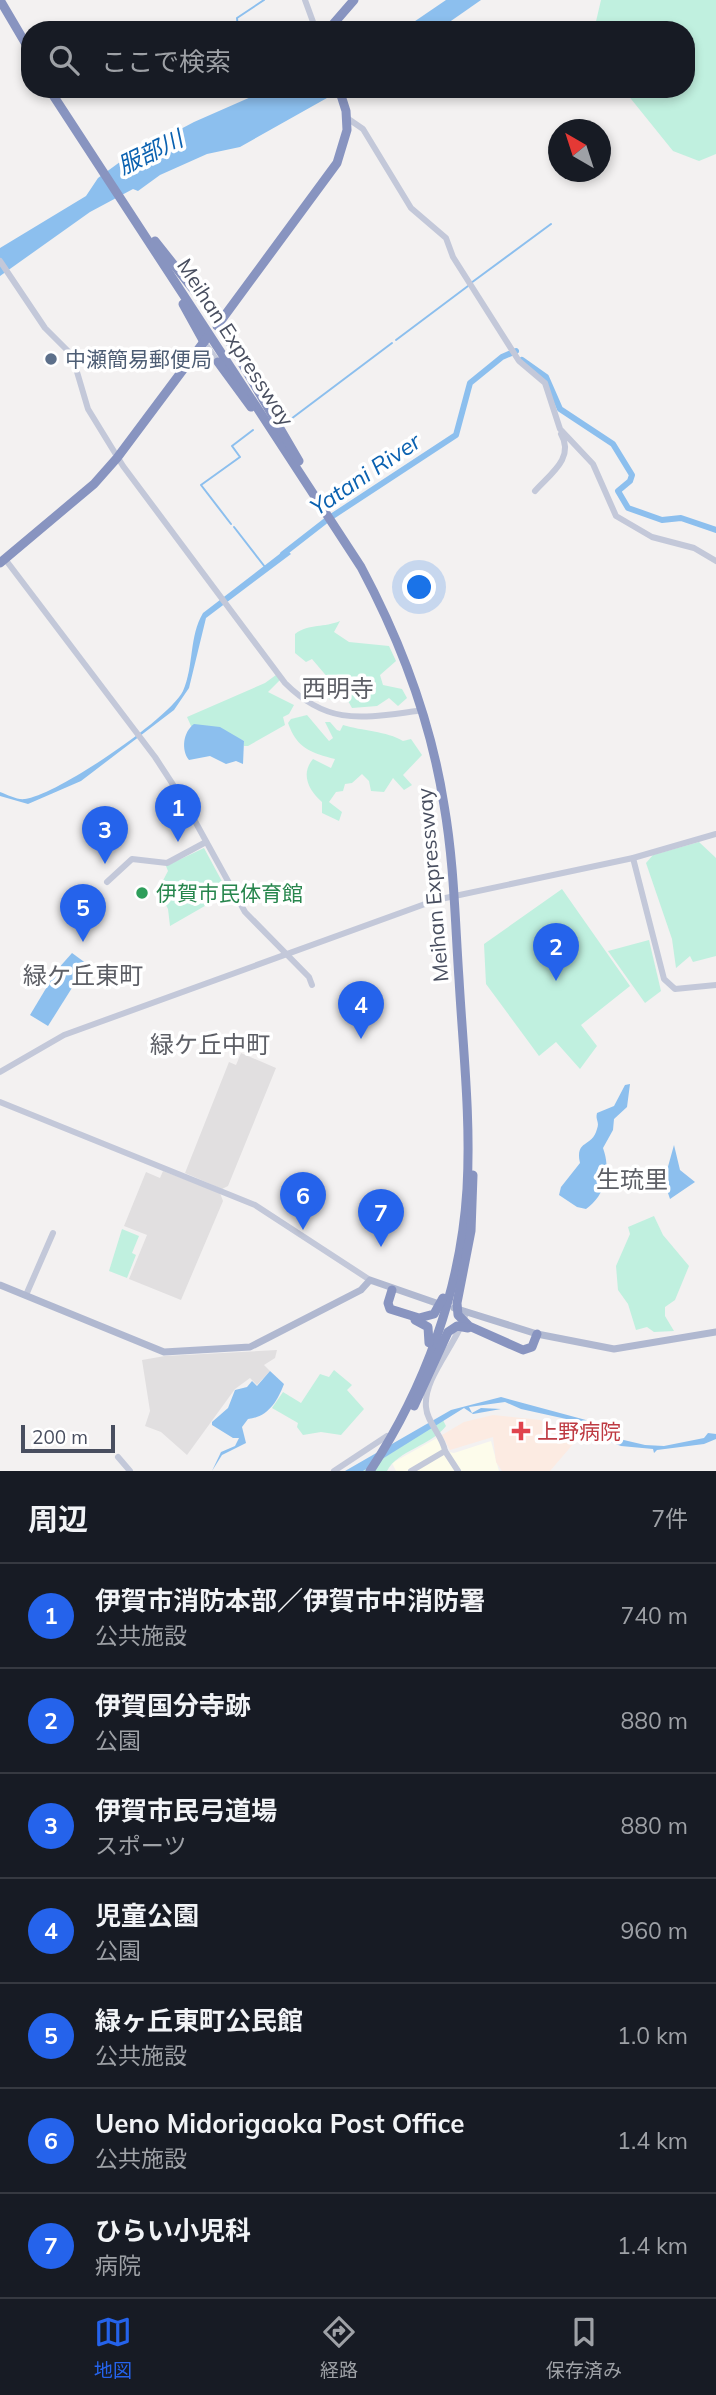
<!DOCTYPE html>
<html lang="ja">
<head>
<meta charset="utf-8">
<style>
	:root { --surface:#171b24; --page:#20242c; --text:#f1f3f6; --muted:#9ea1a6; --line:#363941; --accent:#2563eb }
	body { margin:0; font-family:Mulish,"Noto Sans JP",sans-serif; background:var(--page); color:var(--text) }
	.compass { position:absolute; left:548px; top:119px; width:63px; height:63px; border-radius:50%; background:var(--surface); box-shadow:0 4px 10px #0003; rotate:321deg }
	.scale { position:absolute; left:21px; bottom:18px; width:94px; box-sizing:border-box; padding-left:7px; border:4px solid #484e5f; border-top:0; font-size:19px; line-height:24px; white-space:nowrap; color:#484e5f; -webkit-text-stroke:5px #fff; paint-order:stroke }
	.you { position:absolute; left:420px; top:588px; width:24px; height:24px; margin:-18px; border:5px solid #fff; border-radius:50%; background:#1a73e8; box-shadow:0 0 0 10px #1a73e833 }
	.badge { display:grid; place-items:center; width:46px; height:46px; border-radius:50%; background:var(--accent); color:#fff; font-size:23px; font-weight:700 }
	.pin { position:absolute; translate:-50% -58px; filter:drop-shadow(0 2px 4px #0008) }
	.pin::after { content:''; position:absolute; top:37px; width:24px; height:21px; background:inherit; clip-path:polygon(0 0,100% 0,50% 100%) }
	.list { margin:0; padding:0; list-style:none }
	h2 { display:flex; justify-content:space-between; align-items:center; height:91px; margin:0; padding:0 28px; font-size:30px }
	h2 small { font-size:23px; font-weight:400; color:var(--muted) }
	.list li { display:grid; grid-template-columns:46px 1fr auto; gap:21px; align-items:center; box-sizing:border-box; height:105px; padding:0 28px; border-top:2px solid var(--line) }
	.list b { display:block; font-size:26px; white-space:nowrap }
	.list p { margin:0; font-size:23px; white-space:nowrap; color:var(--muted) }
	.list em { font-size:23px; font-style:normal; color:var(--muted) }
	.icon { flex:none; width:38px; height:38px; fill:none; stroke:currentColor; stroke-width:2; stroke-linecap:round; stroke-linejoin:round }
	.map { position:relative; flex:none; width:716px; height:1471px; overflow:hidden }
	.search { position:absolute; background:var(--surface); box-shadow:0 4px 10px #0003; left:21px; right:21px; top:21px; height:77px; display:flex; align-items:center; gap:18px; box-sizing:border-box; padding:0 24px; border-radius:28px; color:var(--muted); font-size:26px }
	.sheet { height:826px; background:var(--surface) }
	nav { display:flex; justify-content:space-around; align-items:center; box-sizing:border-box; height:98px; border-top:2px solid var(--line); background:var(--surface); font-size:19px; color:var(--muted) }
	nav a { display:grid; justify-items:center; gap:4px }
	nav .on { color:var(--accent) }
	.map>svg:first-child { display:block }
	.commercial { fill:#fdfceb }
	.education { fill:#e1dfe0 }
	.medical { fill:#fcebe2 }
	.green { fill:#c0f0df }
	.water { fill:#8cbfee }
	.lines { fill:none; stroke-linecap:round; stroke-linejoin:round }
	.stream { stroke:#8cbfee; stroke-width:2 }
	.river { stroke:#8cbfee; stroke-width:6 }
	.secondary { stroke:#c3c8d9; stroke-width:6 }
	.primary { stroke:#b0b8d0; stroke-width:7 }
	.highway { stroke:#8894c0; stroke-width:9 }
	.service-dot { fill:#5c6f8a; stroke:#fff; stroke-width:2.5 }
	.leisure-dot { fill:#2e9e5b; stroke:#fff; stroke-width:2.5 }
	.health-dot { fill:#e0444e; stroke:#fff; stroke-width:2.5 }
	.labels { text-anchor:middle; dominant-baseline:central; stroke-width:7; stroke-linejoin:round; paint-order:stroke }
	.street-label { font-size:21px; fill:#484e5f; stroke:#fff }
	.service-label { font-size:21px; fill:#4e5e75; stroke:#fff; text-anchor:start }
	.leisure-label { font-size:21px; fill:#27864d; stroke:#fff; text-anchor:start }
	.health-label { font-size:21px; fill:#be3a42; stroke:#fff; text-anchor:start }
	.water-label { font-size:23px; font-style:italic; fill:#0a61b0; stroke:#fff }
	.quarter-label { font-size:24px; fill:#5d5f66; stroke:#fff }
</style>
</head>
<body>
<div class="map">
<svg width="716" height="1471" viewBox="0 0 716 1471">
	<rect width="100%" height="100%" fill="#f3f1f1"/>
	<path class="commercial" d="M437 1438 443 1451 454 1453 491 1441 499 1471H396L392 1463Z"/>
	<g class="education">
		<path d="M241 1053 276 1068 228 1186 222 1189 185 1173 229 1062 236 1065Z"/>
		<path d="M163 1171 220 1193 223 1201 181 1300 129 1279 147 1235 124 1226 146 1172 160 1178Z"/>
		<path d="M277 1350 275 1358 264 1365 270 1371 257 1385 250 1378 235 1389 187 1455 161 1432 145 1426 150 1411 142 1360 165 1356Z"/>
	</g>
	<path class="medical" d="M493 1415 540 1420 580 1436 550 1471H502L496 1462 493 1437 450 1450 442 1435 464 1422Z"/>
	<g class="green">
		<path d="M601 0H716V154L699 161 673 151 623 89H686V30H594Z"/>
		<path d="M340 621 334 632 349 642 389 646 396 661 380 675 383 685 402 689 407 698 398 706 389 698 377 706 352 708 342 690 337 691 331 700 318 693 329 679 312 659 306 662 295 653V634C310 623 324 628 340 621Z"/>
		<path d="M276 675 280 680 268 692 294 705 289 714 283 717 285 725 248 746H244V741C220 730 219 726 191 726L187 717 265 683Z"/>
		<path d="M307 715 329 741 333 738 325 722H330L337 730 340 731 343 725C362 731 387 731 403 741L411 739 422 755 403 775 412 785 404 790 393 778 384 792 371 791 369 781 362 774 352 783 345 784 343 791 336 792 329 802 342 812 339 821 322 813V802C309 791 300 774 313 759L331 768 335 759C312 753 297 749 288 723L291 719Z"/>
		<path d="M699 842 716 858V956L693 962 690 956 676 968 672 939 646 863 653 855Z"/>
		<path d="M204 848 225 887 210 903 170 926 168 909 158 890 168 871 166 866Z"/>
		<path d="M562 889 630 986 581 1025 597 1046 580 1069 556 1042 539 1056 486 984 484 944Z"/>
		<path d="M649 940 661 991 645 1003 608 951Z"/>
		<path d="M654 1216 663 1235 689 1266 675 1300 665 1307V1316L674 1331 654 1332 647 1327 636 1330 628 1304 618 1290 616 1266 630 1234 628 1227Z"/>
		<path d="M122 1229 139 1236 132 1253 136 1255 127 1278 109 1271Z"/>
		<path d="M334 1370 352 1385 347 1390 364 1409 341 1435 321 1432 303 1435 297 1427 298 1423 272 1408 283 1392 301 1403 320 1374 329 1377Z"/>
		<path d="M443 1420 446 1426C431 1446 398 1450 387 1471H363Z"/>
	</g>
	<g class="water">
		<path d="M446 0H481L438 30H402Z"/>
		<path d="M269 89H343L240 147 207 154 160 175 138 191 133 189 90 212 0 276V248L86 196 98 178 124 159 194 122Z"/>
		<path d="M286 549 291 554 206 618 189 688 174 710 81 781 28 804 0 796V792C8 795 17 800 25 799 57 795 169 719 183 691 194 667 189 636 203 613Z"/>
		<path d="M194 724 220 727 244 741 243 764 236 761 226 764 210 756 189 760C181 750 183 732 194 724Z"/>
		<path d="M72 953 87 964 48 1026 30 1015 57 970Z"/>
		<path d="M630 1084 627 1107 614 1119 613 1130 603 1148C611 1170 606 1195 586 1209L577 1207 559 1195 561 1187 580 1163C575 1139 592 1148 597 1129 600 1122 595 1120 597 1113L614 1106 625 1085Z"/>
		<path d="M674 1145 680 1170 695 1182 670 1199 664 1181Z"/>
		<path d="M270 1371 284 1384C277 1402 268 1417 248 1419L242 1427 246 1443 222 1455 212 1471 221 1452 235 1446 239 1438H233L212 1425V1422L228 1408 235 1390 247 1387 252 1381 257 1386Z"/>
		<path d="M501 1397 597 1423 611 1437 645 1445 664 1446 704 1438 708 1433 716 1434V1439L704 1444 657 1450 654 1453 653 1449 621 1446 584 1433 590 1430 600 1433 598 1426 521 1409 505 1402 469 1407 472 1413 481 1408 501 1409 473 1414 464 1408 363 1471H345L451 1410Z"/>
	</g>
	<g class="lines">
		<g class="stream">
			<path d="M238 30 237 18 264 0"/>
			<path d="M471 283 551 224"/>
			<path d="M396 340 468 286"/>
			<path d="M270 395 287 422 392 343"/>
			<path d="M231 524 201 485 240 457 232 446 253 430"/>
			<path d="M234 527 265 567"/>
		</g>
		<g class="river">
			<path d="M522 360 546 377 560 409 613 444 632 475 630 481 618 491 628 508 662 520 681 518 716 530"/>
			<path d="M283 554 328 519 456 435 470 383 502 357 516 351"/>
		</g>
		<g class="secondary">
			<path d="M305 0 316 30"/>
			<path d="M347 118 363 129 411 208 446 238 453 257 519 361 545 383 560 429 593 464 616 516 652 537 694 548 716 561"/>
			<path d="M0 261 45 328 72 355 88 409 123 466 285 683C328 726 362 718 417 711"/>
			<path d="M208 308 219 324"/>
			<path d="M204 342 218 362"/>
			<path d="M535 491C550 474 575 458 561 434"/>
			<path d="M5 559 155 757 185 803 245 912 309 977 312 985"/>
			<path d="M633 858 664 979 675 989 716 985"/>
			<path d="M107 882 132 859 167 863 206 842"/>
			<path d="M0 1072 64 1035 436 900 633 858 716 834"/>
			<path d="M0 1102 255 1205 370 1280"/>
			<path d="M26 1295 53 1233"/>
			<path d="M445 1451 458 1471"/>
			<path d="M118 1457 130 1471"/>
			<path d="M334 1471 387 1436"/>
			<path d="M411 1471 445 1451C443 1436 427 1423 426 1407 423 1377 459 1342 466 1312"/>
		</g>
		<g class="primary">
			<path d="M0 1285 164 1352 250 1347 361 1290 370 1280 442 1305"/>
			<path d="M454 1308 537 1334 614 1349 716 1332"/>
		</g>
		<g class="highway">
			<path d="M0 0 30 51"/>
			<path d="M328 30 354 0"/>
			<path d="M49 89 361 567C401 642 431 721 444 805 454 862 455 921 459 979 463 1049 471 1119 467 1189 461 1289 425 1388 370 1471"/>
			<path d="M155 241 208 308"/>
			<path d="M183 304 204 342"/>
			<path d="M219 324 299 461"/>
			<path d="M217 326 337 163 347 130 346 111 339 89"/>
			<path d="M218 362 251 407"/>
			<path d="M0 563 94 484 117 458 206 339"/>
			<path d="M473 1175 471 1231 457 1303 458 1315 469 1326 523 1350 532 1347 537 1334"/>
			<path d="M392 1290 388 1303 390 1309 419 1318 434 1314 443 1298"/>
			<path d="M415 1320 428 1327 429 1343"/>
			<path d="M414 1406 448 1332 457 1326 468 1328"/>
		</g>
	</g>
	<circle class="service-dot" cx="51" cy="359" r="7"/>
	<circle class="leisure-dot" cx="142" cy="893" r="7"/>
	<path class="health-dot" d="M517.5 1420.5h7v7h7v7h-7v7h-7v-7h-7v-7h7z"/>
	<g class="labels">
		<g class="street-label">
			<text transform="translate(236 342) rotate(57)">Meihan Expressway</text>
			<text transform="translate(432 885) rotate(-95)">Meihan Expressway</text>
		</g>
		<g class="service-label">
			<text x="65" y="359">中瀬簡易郵便局</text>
		</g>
		<g class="leisure-label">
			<text x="156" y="893">伊賀市民体育館</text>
		</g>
		<g class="health-label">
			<text x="537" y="1431">上野病院</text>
		</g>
		<g class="water-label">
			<text transform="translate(150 152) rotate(-26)">服部川</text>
			<text transform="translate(365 474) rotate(-34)">Yatani River</text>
		</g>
		<g class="quarter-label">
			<text x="338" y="688">西明寺</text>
			<text x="83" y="975">緑ケ丘東町</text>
			<text x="210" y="1044">緑ケ丘中町</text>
			<text x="632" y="1179">生琉里</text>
		</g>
	</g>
</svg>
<svg class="compass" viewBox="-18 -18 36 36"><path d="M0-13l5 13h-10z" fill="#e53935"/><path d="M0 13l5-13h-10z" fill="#9ea1a6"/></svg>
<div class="scale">200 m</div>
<div class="you"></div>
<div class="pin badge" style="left:178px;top:842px">1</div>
<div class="pin badge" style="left:556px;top:981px">2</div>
<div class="pin badge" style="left:105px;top:864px">3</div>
<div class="pin badge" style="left:361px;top:1039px">4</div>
<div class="pin badge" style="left:83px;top:942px">5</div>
<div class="pin badge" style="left:303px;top:1230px">6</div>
<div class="pin badge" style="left:381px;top:1247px">7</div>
<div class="search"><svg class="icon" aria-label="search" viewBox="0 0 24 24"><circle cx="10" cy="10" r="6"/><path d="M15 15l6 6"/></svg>ここで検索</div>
</div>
<section class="sheet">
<h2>周辺<small>7件</small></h2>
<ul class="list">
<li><span class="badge">1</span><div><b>伊賀市消防本部／伊賀市中消防署</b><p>公共施設</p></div><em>740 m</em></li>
<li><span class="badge">2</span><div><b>伊賀国分寺跡</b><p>公園</p></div><em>880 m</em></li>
<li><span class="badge">3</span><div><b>伊賀市民弓道場</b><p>スポーツ</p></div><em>880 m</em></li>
<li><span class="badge">4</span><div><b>児童公園</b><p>公園</p></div><em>960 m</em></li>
<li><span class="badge">5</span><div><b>緑ヶ丘東町公民館</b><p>公共施設</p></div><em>1.0 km</em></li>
<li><span class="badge">6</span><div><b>Ueno Midorigaoka Post Office</b><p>公共施設</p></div><em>1.4 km</em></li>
<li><span class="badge">7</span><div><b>ひらい小児科</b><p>病院</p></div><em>1.4 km</em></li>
</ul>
</section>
<nav>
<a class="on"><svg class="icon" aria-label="map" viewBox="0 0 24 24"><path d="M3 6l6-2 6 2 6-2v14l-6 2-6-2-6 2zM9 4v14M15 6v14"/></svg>地図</a>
<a><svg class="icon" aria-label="directions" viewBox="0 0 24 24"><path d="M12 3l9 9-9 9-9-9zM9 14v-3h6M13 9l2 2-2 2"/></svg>経路</a>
<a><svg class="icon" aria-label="saved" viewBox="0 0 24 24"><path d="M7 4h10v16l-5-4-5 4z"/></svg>保存済み</a>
</nav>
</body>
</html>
